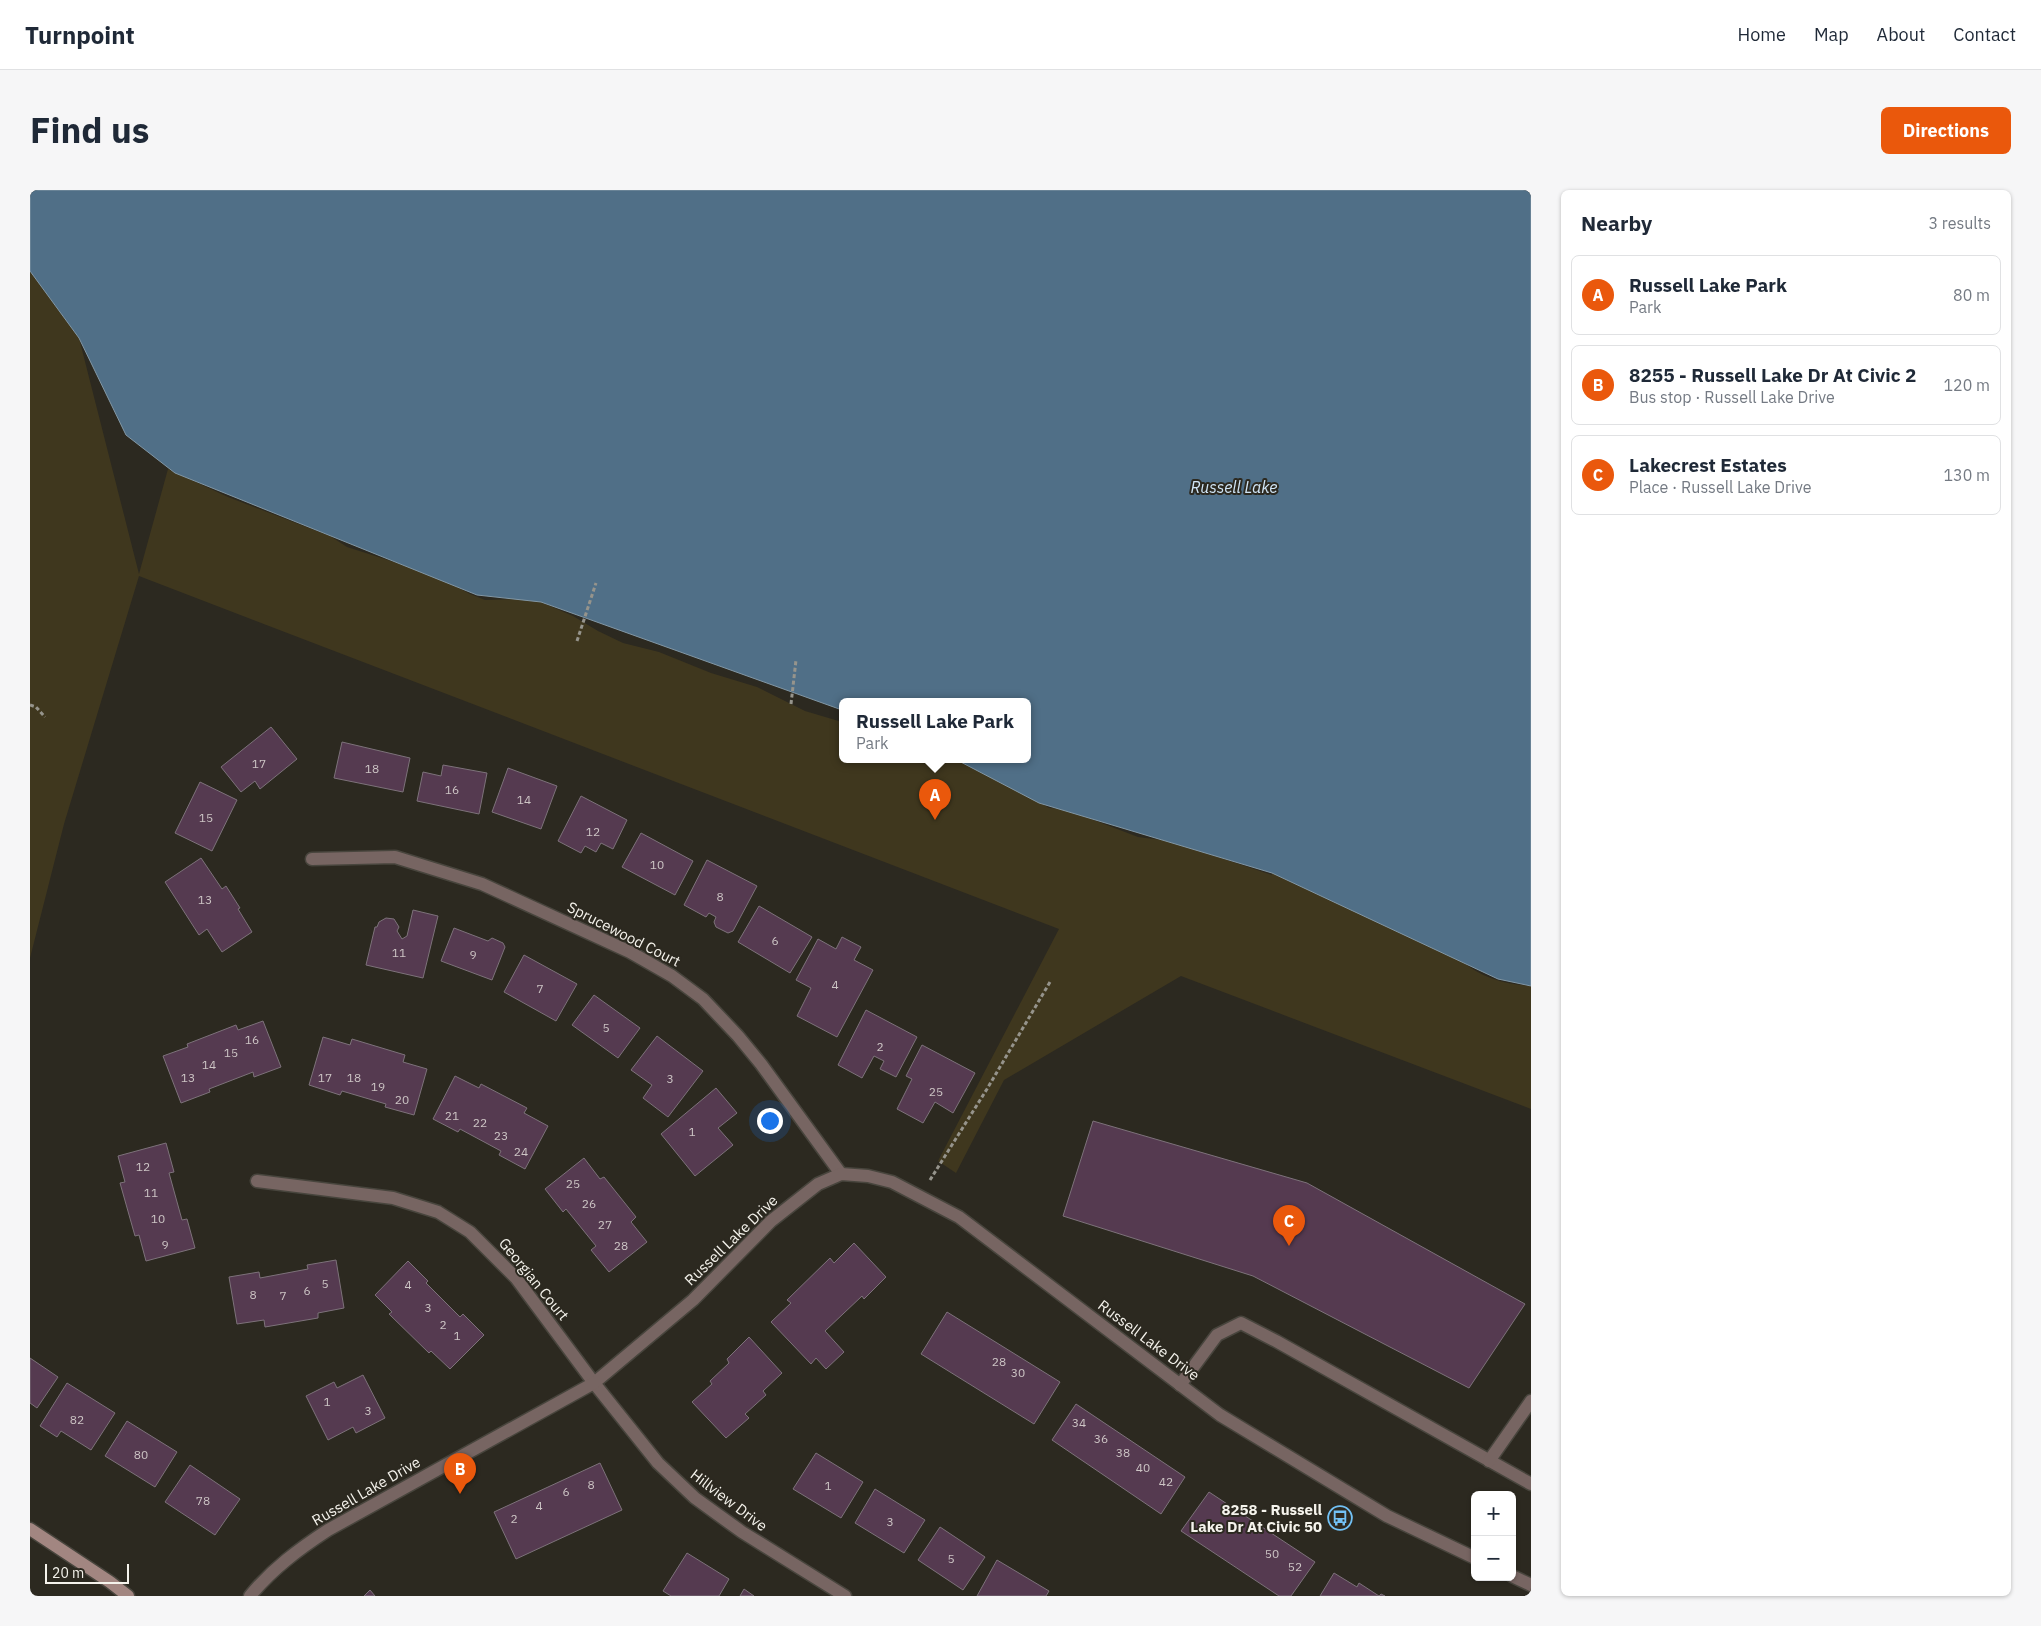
<!DOCTYPE html>
<html lang="en">
<head>
<meta charset="utf-8">
<style>
	:root { --surface:#fff; --page:#f6f6f7; --text:#1f2937; --muted:#747a83; --line:#e0e1e3; --accent:#ea580c }
	body { margin:0; font-family:"IBM Plex Sans",sans-serif; background:var(--page); color:var(--text) }
	.controls { position:absolute; right:15px; bottom:15px; display:grid; overflow:hidden; border-radius:8px; box-shadow:0 1px 4px #0004 }
	.controls button { width:45px; height:45px; display:grid; place-items:center; padding:0; border:0; border-bottom:1px solid var(--line); background:var(--surface); color:var(--text); font:25px sans-serif }
	.scale { position:absolute; left:15px; bottom:12px; width:84px; box-sizing:border-box; padding-left:5px; border:2px solid #f5f3ec; border-top:0; font-size:14px; line-height:18px; white-space:nowrap; color:#f5f3ec; -webkit-text-stroke:4px #2c2920; paint-order:stroke }
	.you { position:absolute; left:739px; top:930px; width:18px; height:18px; margin:-12px; border:4px solid #fff; border-radius:50%; background:#1a73e8; box-shadow:0 0 0 8px #1a73e833 }
	.badge { display:grid; place-items:center; width:32px; height:32px; border-radius:50%; background:var(--accent); color:#fff; font-size:16px; font-weight:700 }
	.pin { position:absolute; translate:-50% -41px; filter:drop-shadow(0 1px 2px #0008) }
	.pin::after { content:''; position:absolute; top:26px; width:18px; height:15px; background:inherit; clip-path:polygon(0 0,100% 0,50% 100%) }
	.popup { position:absolute; left:809px; top:508px; width:192px; height:65px; box-sizing:border-box; display:grid; place-content:center; border-radius:8px; background:var(--surface); filter:drop-shadow(0 1px 4px #0005); font-size:16px; white-space:nowrap; color:var(--muted) }
	.popup b { font-size:19px; color:var(--text) }
	.popup::after { content:''; position:absolute; left:50%; top:100%; margin-left:-10px; border:10px solid transparent; border-top-color:var(--surface) }
	.list { margin:0; padding:0; list-style:none }
	h2 { display:flex; justify-content:space-between; align-items:center; height:65px; margin:0; padding:0 20px; font-size:21px }
	h2 small { font-size:16px; font-weight:400; color:var(--muted) }
	.list li { display:grid; grid-template-columns:32px 1fr auto; gap:15px; align-items:center; box-sizing:border-box; height:80px; margin:0 10px 10px; padding:0 10px; border:1px solid var(--line); border-radius:8px }
	.list b { display:block; font-size:19px; white-space:nowrap }
	.list p { margin:0; font-size:16px; white-space:nowrap; color:var(--muted) }
	.list em { font-size:16px; font-style:normal; color:var(--muted) }
	.map { position:relative; flex:none; width:1501px; height:1406px; overflow:hidden; border-radius:8px }
	header { display:flex; align-items:center; gap:30px; box-sizing:border-box; height:70px; padding:0 25px; background:var(--surface); border-bottom:1px solid var(--line) }
	header strong { font-size:24px }
	nav { display:flex; gap:28px; margin-inline-start:auto; font-size:18px }
	.intro { display:flex; align-items:center; justify-content:space-between; box-sizing:border-box; height:120px; padding:0 30px }
	h1 { margin:0; font-size:35px }
	.button { padding:12px 22px; border-radius:8px; background:var(--accent); color:#fff; font-size:18px; font-weight:700 }
	main { display:flex; gap:30px; padding:0 30px }
	aside { flex:1; background:var(--surface); border-radius:8px; box-shadow:0 1px 4px #0004 }
	.map>svg:first-child { display:block }
	.green { fill:#3f371e }
	.water { fill:#506f87; stroke:#8297a5 }
	.building { fill:#553a50; stroke:#7d727a }
	.lines { fill:none; stroke-linecap:round; stroke-linejoin:round }
	.lane-casing { stroke:#48453d; stroke-width:15 }
	.street-casing { stroke:#48453d; stroke-width:15 }
	.secondary-casing { stroke:#48453d; stroke-width:15 }
	.path { stroke:#96948c; stroke-width:3; stroke-dasharray:4 2.5; stroke-linecap:butt }
	.lane { stroke:#776562; stroke-width:12 }
	.street { stroke:#776562; stroke-width:12 }
	.secondary { stroke:#a28681; stroke-width:12 }
	.labels { text-anchor:middle; dominant-baseline:central; stroke-width:4; stroke-linejoin:round; paint-order:stroke }
	.number-label { font-size:12px; fill:#cdc5c5 }
	.street-label { font-size:15px; fill:#f5f3ec; stroke:#2c2920 }
	.poi-label { font-size:15px; font-weight:bold; fill:#f5f3ec; stroke:#2c2920; text-anchor:end }
	.water-label { font-size:16px; font-style:italic; fill:#d1e6f7; stroke:#2c2920 }
</style>
</head>
<body>
<header>
<strong>Turnpoint</strong>
<nav><a>Home</a><a>Map</a><a>About</a><a>Contact</a></nav>
</header>
<div class="intro"><h1>Find us</h1><a class="button">Directions</a></div>
<main>
<div class="map">
<svg width="1501" height="1406" viewBox="0 0 1501 1406">
	<rect width="100%" height="100%" fill="#2c2920"/>
	<path class="green" d="M0 81 49 148 109 384 138 279 198 307 300 346 317 357 389 380 414 390 440 404 455 410 491 409 511 412 543 426 568 441 593 453 629 462 681 483 727 497 775 521 812 532V569H937L1019 618 1035 619 1108 647 1140 651 1242 685V683L1430 770C1452 788 1474 794 1501 796V919L1151 786 974 890 926 983 908 971 1029 739 109 386 34 634 0 768Z"/>
	<path class="water" d="M0 0H1501V796L1468 789 1242 683 1009 613 925 569H998V511H812V520L511 412 447 405 145 283 96 245 49 148 0 81Z"/>
	<g class="building">
		<path d="M241 537 267 569 230 599 225 591 211 602 191 577Z"/>
		<path d="M312 552 380 568 373 602 304 588Z"/>
		<path d="M413 575 457 583 449 624 387 611 393 582 411 586Z"/>
		<path d="M478 578 527 596 511 639 462 622Z"/>
		<path d="M170 592 207 610 182 661 145 643Z"/>
		<path d="M551 606 597 630 583 659 571 653 566 662 555 656 551 663 528 651Z"/>
		<path d="M611 643 663 671 645 705 592 677Z"/>
		<path d="M171 668 192 699 196 696 210 718 208 719 222 742 192 762 177 739 169 745 135 692Z"/>
		<path d="M677 670 727 696 703 741 698 743 686 737 684 732 686 727 679 723 676 727 654 715Z"/>
		<path d="M729 716 782 747 760 783 708 752Z"/>
		<path d="M383 720 408 726 393 788 336 775 345 737H347L349 732 356 728 364 729 369 737 367 741 372 749 377 746Z"/>
		<path d="M424 738 458 751 462 748 473 753 475 757 462 790 411 771Z"/>
		<path d="M812 747 831 757 824 770 843 780 807 847 767 826 781 798 766 790 788 749 806 759Z"/>
		<path d="M494 765 547 794 526 831 474 802Z"/>
		<path d="M564 805 610 838 588 868 542 835Z"/>
		<path d="M836 820 887 847 866 887 850 879 854 871 844 866 832 888 808 875Z"/>
		<path d="M233 831 251 877 224 887 223 882 179 899 180 902 151 913 133 866 158 857 157 854 206 835 208 840Z"/>
		<path d="M627 846 673 881 638 927 613 908 622 895 601 880Z"/>
		<path d="M293 847 320 855 322 849 375 865 373 872 397 879 384 925 355 917 356 914 312 901 310 905 279 895Z"/>
		<path d="M892 855 945 883 923 923 905 912 893 933 867 919 882 889 876 886Z"/>
		<path d="M425 886 449 898 451 894 497 918 494 923 518 936 495 979 469 965 471 961 430 939 428 942 403 929Z"/>
		<path d="M686 898 707 923 688 938 703 955 665 986 631 944Z"/>
		<path d="M1063 931 1277 993 1495 1114 1439 1198 1223 1086 1033 1026Z"/>
		<path d="M136 953 144 982 139 983 152 1030 157 1029 165 1058 116 1071 109 1045 105 1046 90 993 95 992 88 966Z"/>
		<path d="M554 968 570 989 574 987 606 1027 601 1032 617 1052 579 1082 561 1060 566 1056 536 1019 533 1022 515 999Z"/>
		<path d="M824 1053 856 1087 834 1109 832 1106 795 1141 814 1162 796 1179 786 1168 781 1174 741 1132 761 1113 757 1110 800 1068 804 1073Z"/>
		<path d="M306 1070 314 1118 288 1123V1128L235 1137 234 1130 207 1134 199 1087 229 1082 230 1088 278 1079 277 1075Z"/>
		<path d="M378 1071 398 1091 396 1093 430 1127 433 1124 454 1145 420 1179 401 1161 399 1163 359 1124 362 1122 345 1105Z"/>
		<path d="M917 1122 1030 1192 1004 1234 891 1164Z"/>
		<path d="M719 1147 752 1183 733 1201 736 1205 715 1224 719 1228 696 1248 662 1212 682 1194 680 1191 699 1173 697 1169Z"/>
		<path d="M0 1168 28 1187 7 1218 0 1213Z"/>
		<path d="M333 1185 355 1228 326 1243 323 1237 298 1250 276 1206 304 1192 307 1198Z"/>
		<path d="M37 1193 85 1223 61 1260 31 1241 27 1247 10 1236Z"/>
		<path d="M1046 1214 1155 1287 1131 1324 1022 1250Z"/>
		<path d="M97 1231 147 1262 125 1297 75 1266Z"/>
		<path d="M786 1263 833 1292 811 1328 763 1299Z"/>
		<path d="M570 1273 592 1320 486 1369 464 1322Z"/>
		<path d="M160 1275 210 1309 185 1345 135 1312Z"/>
		<path d="M845 1299 895 1330 874 1363 825 1333Z"/>
		<path d="M1179 1302 1285 1372 1261 1406H1249L1151 1341Z"/>
		<path d="M910 1337 955 1367 933 1400 888 1370Z"/>
		<path d="M657 1363 699 1389 689 1406H641L633 1401Z"/>
		<path d="M967 1370 1019 1401 1016 1406H947Z"/>
		<path d="M1304 1383 1327 1397 1329 1393 1349 1406 1351 1404 1355 1406H1290Z"/>
		<path d="M714 1399 724 1406H710Z"/>
		<path d="M340 1400 345 1406H334Z"/>
	</g>
	<g class="lines">
		<g class="lane-casing">
			<g id="lane">
				<path d="M1150 1195 1187 1145 1211 1133 1246 1151 1501 1294"/>
				<path d="M1459 1271 1501 1211"/>
			</g>
		</g>
		<g class="street-casing">
			<g id="street">
				<path d="M282 669 365 667 452 694 600 762 642 786 673 809 708 846 731 874 811 984"/>
				<path d="M227 991 363 1008 408 1022 440 1042 486 1088 564 1193 628 1273 665 1308 712 1342 815 1406"/>
				<path d="M1482 1386 1501 1395"/>
				<path d="M220 1406C242 1379 269 1359 298 1340L564 1193 663 1110 741 1031 788 994 811 984 838 986 862 992 929 1027 1190 1225 1357 1326 1445 1368"/>
			</g>
		</g>
		<g class="secondary-casing">
			<path id="secondary" d="M0 1339 80 1392 98 1406"/>
		</g>
		<g class="path">
			<path d="M547 451 566 393"/>
			<path d="M761 514 766 470"/>
			<path d="M0 515 6 517 15 527"/>
			<path d="M900 990 957 899 1020 792"/>
		</g>
		<use href="#lane" class="lane"/>
		<use href="#street" class="street"/>
		<use href="#secondary" class="secondary"/>
	</g>
	<defs>
		<g id="bus-ring" transform="scale(1.25)"><circle r="9.5" fill="#2c2920" stroke="#72c1f5" stroke-width="1.5"/><path d="M-5-6H5V4H4V6H2V4H-2V6H-4V4H-5ZM-3.5-4V0h7V-4ZM-3.5 1.2v1.5H-2V1.2ZM2 1.2v1.5H3.5V1.2Z" fill="#72c1f5"/></g>
	</defs>
	<g fill-rule="evenodd">
		<use href="#bus-ring" x="1310" y="1328"/>
	</g>
	<g class="labels">
		<g class="number-label">
			<text x="229" y="573">17</text>
			<text x="342" y="578">18</text>
			<text x="422" y="599">16</text>
			<text x="494" y="609">14</text>
			<text x="176" y="627">15</text>
			<text x="563" y="641">12</text>
			<text x="627" y="674">10</text>
			<text x="690" y="706">8</text>
			<text x="175" y="709">13</text>
			<text x="745" y="750">6</text>
			<text x="369" y="762">11</text>
			<text x="443" y="764">9</text>
			<text x="805" y="794">4</text>
			<text x="510" y="798">7</text>
			<text x="576" y="837">5</text>
			<text x="222" y="849">16</text>
			<text x="850" y="856">2</text>
			<text x="201" y="862">15</text>
			<text x="179" y="874">14</text>
			<text x="158" y="887">13</text>
			<text x="295" y="887">17</text>
			<text x="324" y="887">18</text>
			<text x="640" y="888">3</text>
			<text x="348" y="896">19</text>
			<text x="906" y="901">25</text>
			<text x="372" y="909">20</text>
			<text x="422" y="925">21</text>
			<text x="450" y="932">22</text>
			<text x="662" y="941">1</text>
			<text x="471" y="945">23</text>
			<text x="491" y="961">24</text>
			<text x="113" y="976">12</text>
			<text x="543" y="993">25</text>
			<text x="121" y="1002">11</text>
			<text x="559" y="1013">26</text>
			<text x="128" y="1028">10</text>
			<text x="575" y="1034">27</text>
			<text x="135" y="1054">9</text>
			<text x="591" y="1055">28</text>
			<text x="295" y="1093">5</text>
			<text x="378" y="1094">4</text>
			<text x="277" y="1100">6</text>
			<text x="223" y="1104">8</text>
			<text x="253" y="1105">7</text>
			<text x="398" y="1117">3</text>
			<text x="413" y="1134">2</text>
			<text x="427" y="1145">1</text>
			<text x="969" y="1171">28</text>
			<text x="988" y="1182">30</text>
			<text x="297" y="1211">1</text>
			<text x="338" y="1220">3</text>
			<text x="47" y="1229">82</text>
			<text x="1049" y="1232">34</text>
			<text x="1071" y="1248">36</text>
			<text x="1093" y="1262">38</text>
			<text x="111" y="1264">80</text>
			<text x="1113" y="1277">40</text>
			<text x="1136" y="1291">42</text>
			<text x="561" y="1294">8</text>
			<text x="798" y="1295">1</text>
			<text x="536" y="1301">6</text>
			<text x="173" y="1310">78</text>
			<text x="509" y="1315">4</text>
			<text x="484" y="1328">2</text>
			<text x="860" y="1331">3</text>
			<text x="1242" y="1363">50</text>
			<text x="921" y="1368">5</text>
			<text x="1265" y="1376">52</text>
		</g>
		<g class="street-label">
			<text transform="translate(594 744) rotate(27)">Sprucewood Court</text>
			<text transform="translate(701 1050) rotate(-44)">Russell Lake Drive</text>
			<text transform="translate(504 1089) rotate(51)">Georgian Court</text>
			<text transform="translate(1119 1150) rotate(37)">Russell Lake Drive</text>
			<text transform="translate(336 1301) rotate(-30)">Russell Lake Drive</text>
			<text transform="translate(699 1310) rotate(37)">Hillview Drive</text>
		</g>
		<g class="poi-label">
			<text x="1292" y="1319">8258 - Russell<tspan x="1292" dy="17">Lake Dr At Civic 50</tspan></text>
		</g>
		<g class="water-label">
			<text x="1204" y="297">Russell Lake</text>
		</g>
	</g>
</svg>
<div class="controls">
<button>+</button>
<button>−</button>
</div>
<div class="scale">20 m</div>
<div class="you"></div>
<div class="pin badge" style="left:905px;top:630px">A</div>
<div class="popup"><b>Russell Lake Park</b>Park</div>
<div class="pin badge" style="left:430px;top:1304px">B</div>
<div class="pin badge" style="left:1259px;top:1056px">C</div>
</div>
<aside>
<h2>Nearby<small>3 results</small></h2>
<ul class="list">
<li><span class="badge">A</span><div><b>Russell Lake Park</b><p>Park</p></div><em>80 m</em></li>
<li><span class="badge">B</span><div><b>8255 - Russell Lake Dr At Civic 2</b><p>Bus stop · Russell Lake Drive</p></div><em>120 m</em></li>
<li><span class="badge">C</span><div><b>Lakecrest Estates</b><p>Place · Russell Lake Drive</p></div><em>130 m</em></li>
</ul>
</aside>
</main>
</body>
</html>
